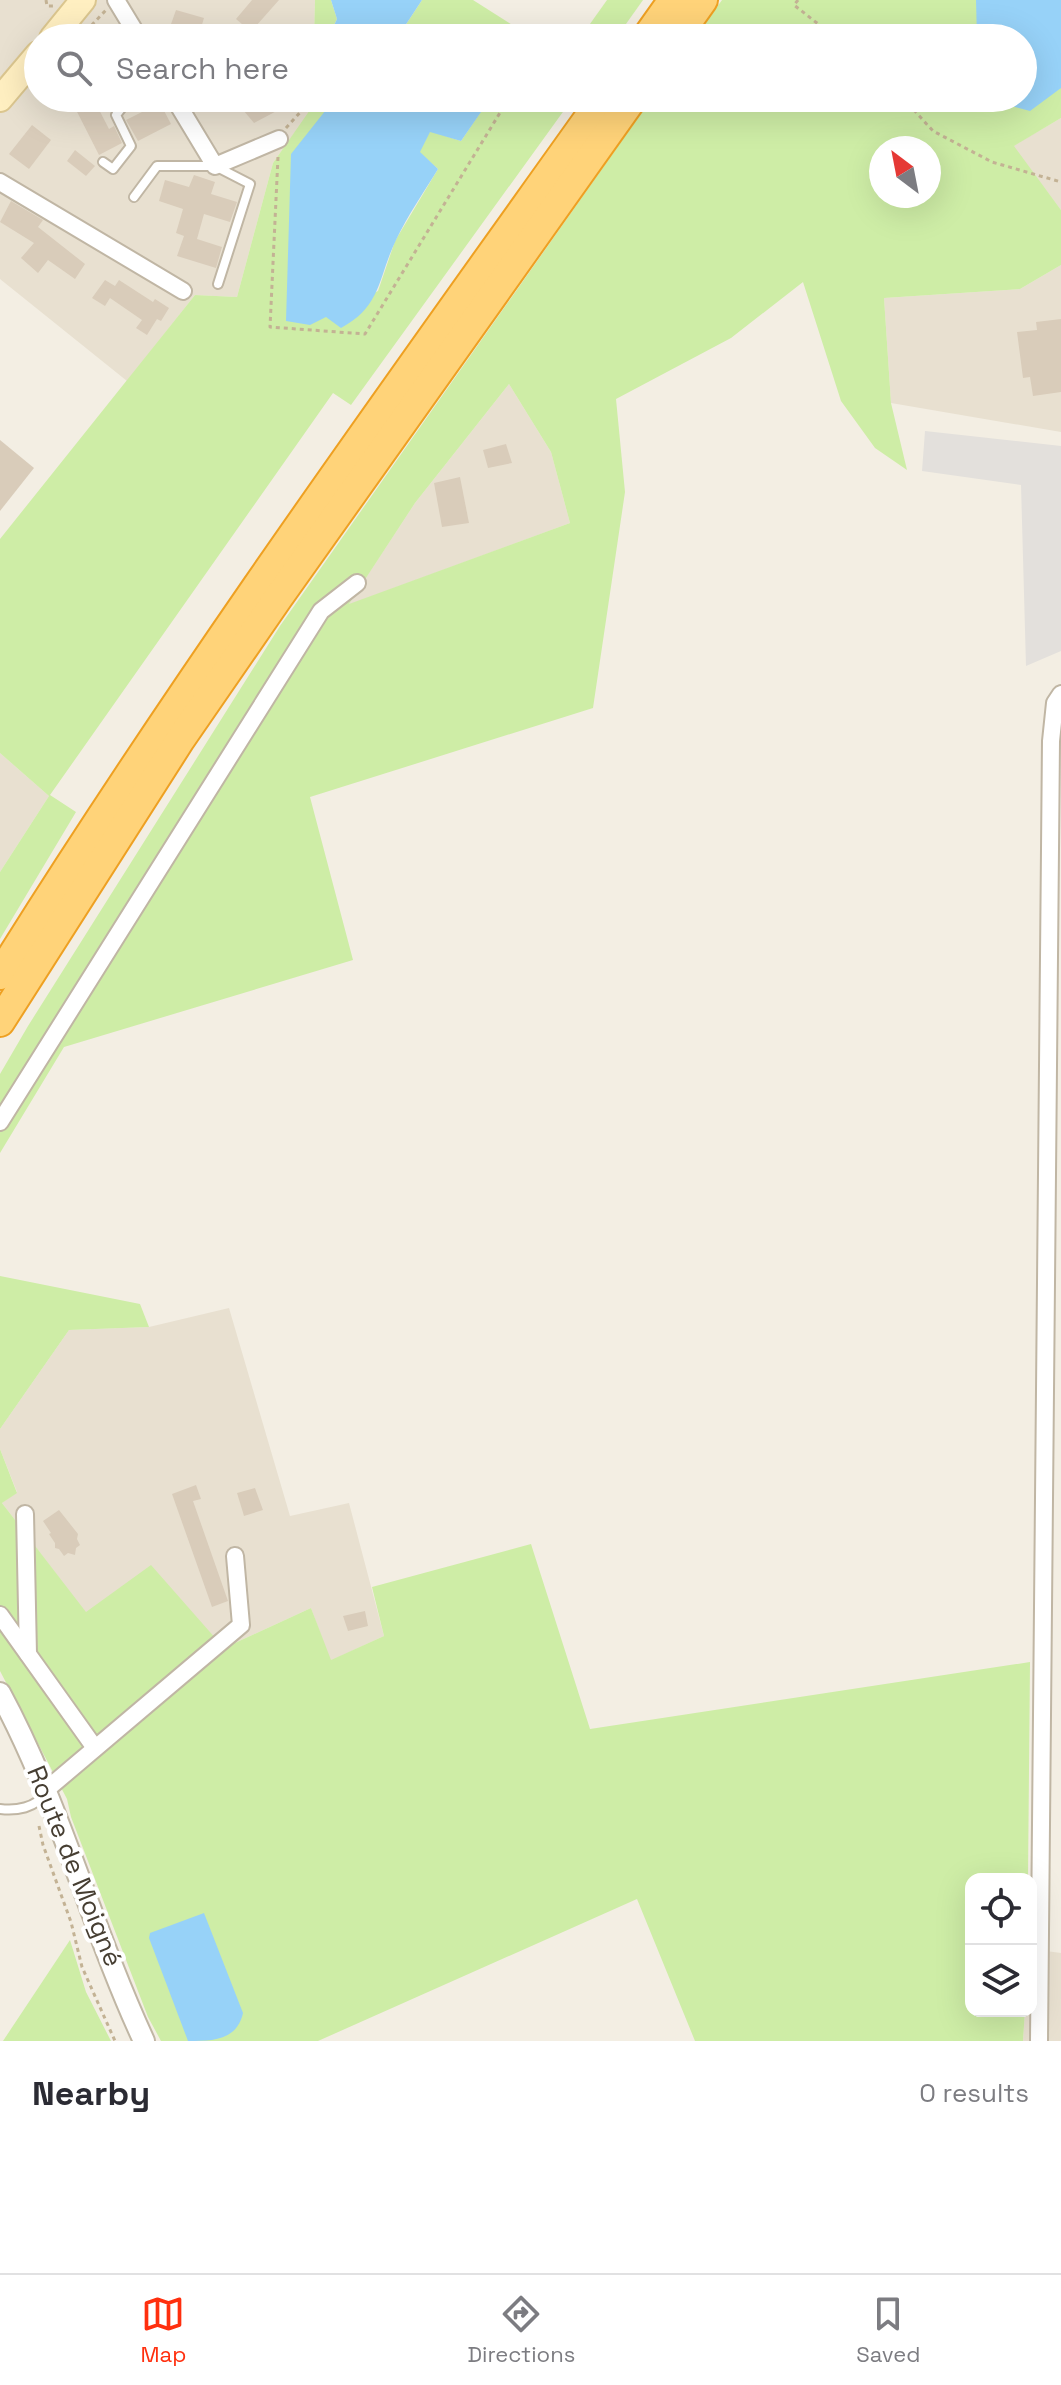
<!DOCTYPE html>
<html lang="en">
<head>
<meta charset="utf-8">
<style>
	:root { --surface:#fff; --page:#f7f7f7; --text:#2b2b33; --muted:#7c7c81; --line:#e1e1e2; --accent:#ff2f0e }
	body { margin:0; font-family:"Space Grotesk",sans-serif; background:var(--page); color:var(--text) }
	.controls { position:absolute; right:24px; bottom:24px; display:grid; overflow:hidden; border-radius:16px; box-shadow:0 8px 32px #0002 }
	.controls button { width:72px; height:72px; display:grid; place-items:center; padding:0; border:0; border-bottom:2px solid var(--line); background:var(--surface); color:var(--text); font:40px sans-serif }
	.compass { position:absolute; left:869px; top:136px; width:72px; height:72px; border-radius:50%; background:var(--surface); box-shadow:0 8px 32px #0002; rotate:328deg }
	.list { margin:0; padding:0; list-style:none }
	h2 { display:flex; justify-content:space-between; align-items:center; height:104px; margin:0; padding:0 32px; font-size:34px }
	h2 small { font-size:26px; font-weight:400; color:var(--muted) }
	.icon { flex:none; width:44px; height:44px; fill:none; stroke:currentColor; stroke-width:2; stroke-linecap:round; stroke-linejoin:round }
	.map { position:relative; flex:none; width:1061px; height:2041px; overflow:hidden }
	.search { position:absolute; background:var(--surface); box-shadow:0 8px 32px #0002; left:24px; right:24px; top:24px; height:88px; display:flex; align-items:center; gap:20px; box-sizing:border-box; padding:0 28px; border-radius:44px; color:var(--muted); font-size:30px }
	.sheet { height:232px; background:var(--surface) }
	nav { display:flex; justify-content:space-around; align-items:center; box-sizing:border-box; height:112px; border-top:2px solid var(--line); background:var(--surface); font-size:22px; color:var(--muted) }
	nav a { display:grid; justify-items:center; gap:4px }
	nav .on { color:var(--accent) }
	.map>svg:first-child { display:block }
	.residential { fill:#e8e0d0 }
	.green { fill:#ceeda6; fill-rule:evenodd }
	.parking { fill:#e3e0dc }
	.water { fill:#97d2f8 }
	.building { fill:#d9ccba }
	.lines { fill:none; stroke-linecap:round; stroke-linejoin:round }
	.service-casing { stroke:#c0b6a4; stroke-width:12 }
	.minor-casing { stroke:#c0b6a4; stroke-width:20 }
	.tertiary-casing { stroke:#c0b6a4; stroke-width:24 }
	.secondary-casing { stroke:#dbc68f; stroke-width:28 }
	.trunk-casing { stroke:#eea022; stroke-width:32 }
	.path { stroke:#c3b294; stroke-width:3; stroke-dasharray:4 4; stroke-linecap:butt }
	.service { stroke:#fff; stroke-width:8 }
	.minor { stroke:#fff; stroke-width:16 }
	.tertiary { stroke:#fff; stroke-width:20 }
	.secondary { stroke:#ffefc1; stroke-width:24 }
	.trunk { stroke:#ffd379; stroke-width:28 }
	.labels { text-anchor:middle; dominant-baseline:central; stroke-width:8; stroke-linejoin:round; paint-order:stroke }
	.street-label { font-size:26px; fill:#463e32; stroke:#fff }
</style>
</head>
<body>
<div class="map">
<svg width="1061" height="2041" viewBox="0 0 1061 2041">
	<rect width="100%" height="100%" fill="#f3eee3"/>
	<g class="residential">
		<path d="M0 0H315L314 38H38V98H313V107L273 163 237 297 195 295 127 381 0 279Z"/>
		<path d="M1061 118V210L1013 146Z"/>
		<path d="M1061 265V432L891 403 884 298 1020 289Z"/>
		<path d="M509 384 551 452 570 523 348 605 415 503Z"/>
		<path d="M0 753 49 796 0 872Z"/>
		<path d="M229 1308 290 1516 349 1503 384 1636 330 1661 311 1608 224 1648 86 1613 2 1503 17 1492 0 1449V1429L69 1330 149 1327Z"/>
		<path d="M1031 1949 1061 1953V2041H1023L1025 2011H1031Z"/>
	</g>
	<g class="green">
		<path d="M315 0H331L337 19 328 38H314Z"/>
		<path d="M422 0H473L533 38H397Z"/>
		<path d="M607 0H643L616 38H580Z"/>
		<path d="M722 0H1061V118L1014 146 1061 210V265L1020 289 884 298 891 403 907 470 875 448 841 401 803 282 731 338 616 399 625 492 593 708 310 797 353 960 64 1047 0 1153V1074L28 1026 280 626 652 98H1023V38H695ZM881 148H929V196H881ZM509 384 551 452 570 523 349 604 415 503Z"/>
		<path d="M313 98H347L333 101 326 316 378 291 395 241 438 169 419 152 430 131 461 141 490 98H573L351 405 333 393 50 795 76 812 0 939V872L49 796 0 753V539L195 295 237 297 273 163 312 107Z"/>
		<path d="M0 1276 140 1304 149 1327 69 1330 0 1429Z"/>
		<path d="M0 1449 17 1493 2 1503 86 1612 151 1565 224 1648 311 1608 331 1660 384 1636 372 1587 531 1544 590 1729 1030 1662 1028 1879H971V2011H1025L1023 2041H695L637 1899 318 2041H161L148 2017 71 1817 67 1799 0 1671Z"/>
		<path d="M70 1940 86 1992 111 2041H3Z"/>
	</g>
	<path class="parking" d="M925 431 1061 446V651L1026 666 1021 485 922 471Z"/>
	<g class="water">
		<path d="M331 0H422L397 38H328L337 19Z"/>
		<path d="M976 0H1061V88L1030 111 1015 107 1001 98H1023V38H977Z"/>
		<path d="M347 98 490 99 461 141 430 132 420 152 438 169C424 192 408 215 396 240 378 277 382 306 341 328L326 317 310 325 286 321 291 154 333 101Z"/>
		<path d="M204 1913 243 2013C237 2041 211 2041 188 2041L149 1938 150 1933Z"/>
	</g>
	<g class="building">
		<path d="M252 0H279L256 26 254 25 249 30 236 19Z"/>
		<path d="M176 10 204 18 198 38H166Z"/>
		<path d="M70 98H93L109 129 114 126 122 143 99 155Z"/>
		<path d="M233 98H279L286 106 254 123Z"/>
		<path d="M160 103 171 124 138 141 126 120Z"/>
		<path d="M32 125 51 140 29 169 9 154Z"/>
		<path d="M75 150 95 166 86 176 67 161Z"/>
		<path d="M194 175 215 182 211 194 237 202 230 222 204 214 197 239 222 247 216 268 177 256 184 236 176 233 183 209 159 201 165 180 189 187Z"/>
		<path d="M11 201 43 220 38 227 85 264 75 279 48 260 38 273 21 258 34 243 0 222Z"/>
		<path d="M105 280 115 286 119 280 153 302 155 299 169 308 161 321 157 319 147 335 136 328 142 320 110 298 105 306 92 298Z"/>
		<path d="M1061 319V392L1033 396 1030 377 1023 378 1017 332 1037 330 1036 322Z"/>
		<path d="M0 440 34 468 0 511Z"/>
		<path d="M506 444 512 463 488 468 483 450Z"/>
		<path d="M460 477 469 523 442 527 434 483Z"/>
		<path d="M196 1485 201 1499 193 1501 228 1601 212 1607 172 1494Z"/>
		<path d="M255 1488 263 1510 244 1516 237 1493Z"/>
		<path d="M59 1510 78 1534 77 1539 80 1545 76 1548 75 1555 68 1553 64 1556 59 1549 55 1548V1543L49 1534 51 1533 43 1521Z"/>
		<path d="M365 1611 368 1626 348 1631 343 1616Z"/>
	</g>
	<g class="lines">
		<g class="service-casing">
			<g id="service">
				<path d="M103 162 113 169 131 146 116 115 127 101"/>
				<path d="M134 197 157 166H215L250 184 218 284"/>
				<path d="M0 1809C16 1811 36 1808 45 1793"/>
			</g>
		</g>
		<g class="minor-casing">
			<g id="minor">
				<path d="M116 0 139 38"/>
				<path d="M174 98 215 166 279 139"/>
				<path d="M0 182 183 291"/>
				<path d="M0 1122 321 611 357 583"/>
				<path d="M25 1514 28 1654"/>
				<path d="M0 1615 95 1748"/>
				<path d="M46 1790 241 1625 235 1556"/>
				<path d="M1039 2041 1051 741 1055 703 1061 694"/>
			</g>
		</g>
		<g class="tertiary-casing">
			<path id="tertiary" d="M0 1693C60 1804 91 1927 144 2041"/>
		</g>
		<g class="secondary-casing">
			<g id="secondary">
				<path d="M52 38 83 0"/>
				<path d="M0 99 38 54"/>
			</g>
		</g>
		<g class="trunk-casing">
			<g id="trunk">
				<path d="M646 38 673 0"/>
				<path d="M676 38 703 0"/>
				<path d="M0 975C188 674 397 387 603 98"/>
				<path d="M0 1022 180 740 278 598 633 98"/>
			</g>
		</g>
		<g class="path">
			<path d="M46 0 47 6H53"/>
			<path d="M798 0 794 5 836 38"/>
			<path d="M86 27 88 29 106 10"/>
			<path d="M903 98 933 131 992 162 1061 182"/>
			<path d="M286 128 313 98"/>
			<path d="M278 157 270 327 365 334 509 98"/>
			<path d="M39 1826 43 1845 71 1922 82 1967 115 2041"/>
		</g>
		<use href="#service" class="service"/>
		<use href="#minor" class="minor"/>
		<use href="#tertiary" class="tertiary"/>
		<use href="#secondary" class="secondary"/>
		<use href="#trunk" class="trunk"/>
	</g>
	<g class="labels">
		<g class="street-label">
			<text transform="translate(75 1866) rotate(68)">Route de Moigné</text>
		</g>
	</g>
</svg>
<div class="controls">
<button><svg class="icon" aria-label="locate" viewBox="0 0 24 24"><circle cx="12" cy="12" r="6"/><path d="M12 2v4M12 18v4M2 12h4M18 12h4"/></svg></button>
<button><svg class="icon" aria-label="layers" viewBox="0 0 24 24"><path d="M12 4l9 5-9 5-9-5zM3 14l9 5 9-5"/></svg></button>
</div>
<svg class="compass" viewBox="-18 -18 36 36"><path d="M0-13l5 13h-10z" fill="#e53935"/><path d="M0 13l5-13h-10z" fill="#7c7c81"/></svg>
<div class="search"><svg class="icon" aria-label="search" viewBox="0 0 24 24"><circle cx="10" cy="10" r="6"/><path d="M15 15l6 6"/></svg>Search here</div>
</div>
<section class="sheet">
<h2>Nearby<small>0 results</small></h2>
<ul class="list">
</ul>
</section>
<nav>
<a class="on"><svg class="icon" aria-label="map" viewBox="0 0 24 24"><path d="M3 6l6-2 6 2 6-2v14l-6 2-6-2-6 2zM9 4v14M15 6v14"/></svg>Map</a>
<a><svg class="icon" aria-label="directions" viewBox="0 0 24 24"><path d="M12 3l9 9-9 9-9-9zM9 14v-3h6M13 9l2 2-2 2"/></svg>Directions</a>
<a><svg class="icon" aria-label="saved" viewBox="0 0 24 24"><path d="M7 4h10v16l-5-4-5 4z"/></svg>Saved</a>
</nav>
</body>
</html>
